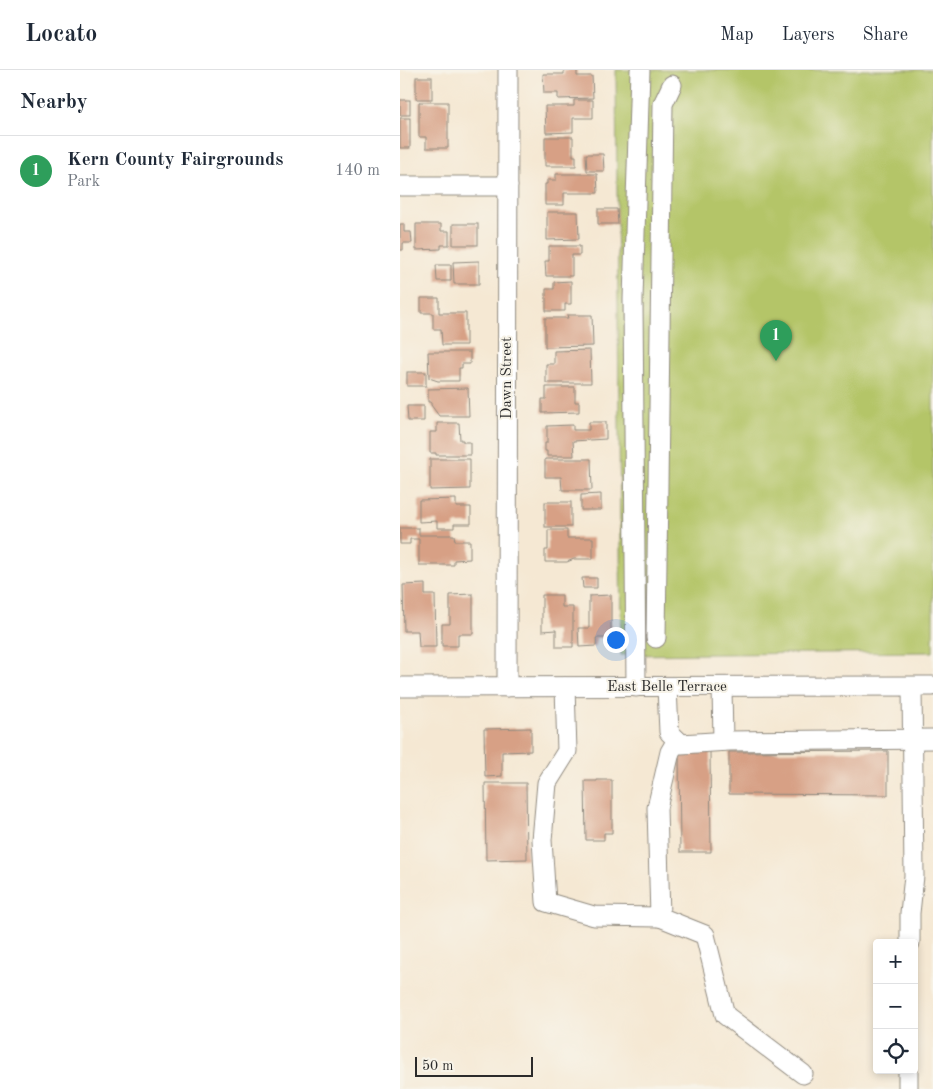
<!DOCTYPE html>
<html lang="en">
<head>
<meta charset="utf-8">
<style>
	:root { --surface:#fff; --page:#f6f6f7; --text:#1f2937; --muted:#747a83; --line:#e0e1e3; --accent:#b5179e }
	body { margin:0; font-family:"Old Standard TT",serif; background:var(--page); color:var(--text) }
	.controls { position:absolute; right:15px; bottom:15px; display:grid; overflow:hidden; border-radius:5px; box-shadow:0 2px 8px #0003 }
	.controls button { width:45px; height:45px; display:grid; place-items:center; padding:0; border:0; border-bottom:1px solid var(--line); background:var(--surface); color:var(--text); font:25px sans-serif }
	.scale { position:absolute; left:15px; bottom:12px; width:118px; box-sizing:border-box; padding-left:5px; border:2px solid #2b2b2b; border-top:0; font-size:14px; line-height:18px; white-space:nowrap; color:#2b2b2b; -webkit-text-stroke:4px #f7f3e8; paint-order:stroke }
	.you { position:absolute; left:215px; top:569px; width:18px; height:18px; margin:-12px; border:4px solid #fff; border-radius:50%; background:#1a73e8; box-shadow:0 0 0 8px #1a73e833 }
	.badge { display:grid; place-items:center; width:32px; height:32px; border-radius:50%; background:var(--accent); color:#fff; font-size:16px; font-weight:700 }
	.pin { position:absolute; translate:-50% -41px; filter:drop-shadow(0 1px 2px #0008) }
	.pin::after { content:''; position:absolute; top:26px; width:18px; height:15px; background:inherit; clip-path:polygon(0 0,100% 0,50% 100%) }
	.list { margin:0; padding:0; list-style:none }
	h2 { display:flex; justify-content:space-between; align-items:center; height:65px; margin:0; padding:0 20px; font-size:21px }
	h2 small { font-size:16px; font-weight:400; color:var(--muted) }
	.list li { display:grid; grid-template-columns:32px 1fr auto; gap:15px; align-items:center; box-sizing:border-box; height:70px; padding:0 20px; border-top:1px solid var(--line) }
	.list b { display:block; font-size:19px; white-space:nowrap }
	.list p { margin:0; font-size:16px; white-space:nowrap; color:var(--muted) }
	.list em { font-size:16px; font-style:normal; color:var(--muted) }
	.icon { flex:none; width:28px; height:28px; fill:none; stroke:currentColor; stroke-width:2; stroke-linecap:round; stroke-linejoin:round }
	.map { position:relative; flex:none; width:533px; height:1019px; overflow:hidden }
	header { display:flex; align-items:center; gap:30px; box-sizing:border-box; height:70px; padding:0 25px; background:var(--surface); border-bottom:1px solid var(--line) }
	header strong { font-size:24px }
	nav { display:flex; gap:28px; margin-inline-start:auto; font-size:18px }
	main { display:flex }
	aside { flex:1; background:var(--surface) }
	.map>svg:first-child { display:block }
	.green { fill:#b4c568; stroke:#70784a }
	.building { fill:#d7a085 }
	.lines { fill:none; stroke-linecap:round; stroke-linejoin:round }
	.minor-casing { stroke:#908a7f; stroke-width:21 }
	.minor { stroke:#fff; stroke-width:19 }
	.labels { text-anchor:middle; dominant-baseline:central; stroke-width:4; stroke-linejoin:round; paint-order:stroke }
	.street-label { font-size:15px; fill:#2b2b2b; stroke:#f7f3e8 }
</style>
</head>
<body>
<header>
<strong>Locato</strong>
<nav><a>Map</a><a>Layers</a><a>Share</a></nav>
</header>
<main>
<aside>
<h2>Nearby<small></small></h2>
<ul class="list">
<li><span class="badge" style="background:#2e9e5b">1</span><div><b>Kern County Fairgrounds</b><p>Park</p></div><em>140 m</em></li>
</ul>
</aside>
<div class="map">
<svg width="533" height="1019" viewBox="0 0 533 1019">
	<rect width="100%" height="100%" fill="#f7f3e8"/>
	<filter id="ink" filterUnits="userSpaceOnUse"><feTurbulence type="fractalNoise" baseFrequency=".02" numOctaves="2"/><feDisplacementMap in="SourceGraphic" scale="10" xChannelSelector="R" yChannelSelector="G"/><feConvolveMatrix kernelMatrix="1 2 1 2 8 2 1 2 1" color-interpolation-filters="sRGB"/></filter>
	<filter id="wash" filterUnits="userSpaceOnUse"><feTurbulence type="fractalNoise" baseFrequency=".0096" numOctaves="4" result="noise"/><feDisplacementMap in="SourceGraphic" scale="20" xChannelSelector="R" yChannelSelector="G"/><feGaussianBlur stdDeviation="1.12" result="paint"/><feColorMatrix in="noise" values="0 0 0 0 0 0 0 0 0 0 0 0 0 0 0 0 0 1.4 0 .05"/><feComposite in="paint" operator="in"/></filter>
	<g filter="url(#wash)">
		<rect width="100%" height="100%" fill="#f5e8d3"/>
		<path class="green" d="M216 0H533V582L221 585Z"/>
		<g id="blocks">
			<g class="building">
				<path d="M164 0H177V6H192L193 28 158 29V23H144L143 4H164Z"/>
				<rect x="16" y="7" width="16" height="22"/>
				<rect x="0" y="30" width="10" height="15"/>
				<path d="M174 30H193V48H173V62L146 63 145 36H174Z"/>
				<path d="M19 32H48V78H26V67H19Z"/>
				<rect x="0" y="48" width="10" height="30"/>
				<path d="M145 67H173V86H176V96H145Z"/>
				<path d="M186 84H203L204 101H187Z"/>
				<path d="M156 104H197L198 123H164V135H145V114H147V110H156Z"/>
				<path d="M198 139H217L218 154H198Z"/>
				<path d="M147 142H178L179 169 147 170Z"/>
				<path d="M0 154H4V162H11L12 173H3V180H0Z"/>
				<path d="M16 154H41V161H49V175H41V179L16 180Z"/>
				<rect x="53" y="154" width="25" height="21"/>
				<path d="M149 176H180V185H172V206H146L145 191H149Z"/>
				<path d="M79 191V214H54L53 192Z"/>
				<path d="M36 195H51V211H37Z"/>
				<path d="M171 211V234H165V241H146V219H154V212Z"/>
				<path d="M21 228H39V243H66V275H42L41 259H33V243H21Z"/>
				<path d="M167 245H192L193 276 145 277V248H168Z"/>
				<path d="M190 280 191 313H146V294H154V281Z"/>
				<path d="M28 282H70V294H62V298H59V311H38L29 308Z"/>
				<rect x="7" y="302" width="19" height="14"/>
				<path d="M146 317H175V332H179V342L142 343V329H146Z"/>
				<path d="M68 318 69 346H39L31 335V332H28V319Z"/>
				<path d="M7 336H24V351H8Z"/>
				<path d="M189 352H206V369L173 371 174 386H147V381H145V373H147V356L173 355V360H189Z"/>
				<path d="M37 353H59L60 370H63V372H70V385H36V383H30V362H37Z"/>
				<path d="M30 389H70V419L30 420Z"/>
				<path d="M145 389H191L192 420H162L161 407H145Z"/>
				<path d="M201 424V440H181V425Z"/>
				<path d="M56 429V437H71V454H54V458H37V451L19 452V430Z"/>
				<rect x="145" y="432" width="26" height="25"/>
				<path d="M0 458H19V465H54L55 471H70V489L54 490V495H19V469H10V474H0Z"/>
				<path d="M148 460H167V468H193V489H174L167 492H145V480H148Z"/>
				<path d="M182 508H197V518H183Z"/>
				<path d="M25 514V525H35L36 577H19L18 561H4L3 515Z"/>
				<path d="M73 524V564H58V576H42V554H50V525Z"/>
				<path d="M142 525H162V537H173V577H156V560L142 561Z"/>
				<path d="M211 525V568H196V576L179 577 178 558H189V526Z"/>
				<path d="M131 658V681L102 682V706L85 707 84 659Z"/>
				<path d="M279 681H310L311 782H280Z"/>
				<path d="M488 681V725L329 724V682Z"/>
				<path d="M197 710H212V763H204V770H186L185 711H197Z"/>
				<path d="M85 713H126L127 789 86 790Z"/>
			</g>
		</g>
	</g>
	<g filter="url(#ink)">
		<use href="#blocks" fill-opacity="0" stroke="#908a7f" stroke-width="1"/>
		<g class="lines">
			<g class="minor-casing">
				<g id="minor">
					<path d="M0 116H108"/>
					<path d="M256 568 263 34 272 15"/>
					<path d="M0 617 533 616"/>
					<path d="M107 617 108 0"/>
					<path d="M165 617 167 681 147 713 142 770 146 832 194 846 260 847 257 738 270 682 277 670"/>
					<path d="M236 617 233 229 240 0"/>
					<path d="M267 617 269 662 281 674 329 671 533 669"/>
					<path d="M322 617 323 671"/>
					<path d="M260 847 305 865 325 945 403 1004"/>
					<path d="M510 873V843L514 806 512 617"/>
					<path d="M508 1019V1000"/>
				</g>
			</g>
			<use href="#minor" class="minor"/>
		</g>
	</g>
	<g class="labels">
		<g class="street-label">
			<text transform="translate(107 308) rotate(-90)">Dawn Street</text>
			<text x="267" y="617">East Belle Terrace</text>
		</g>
	</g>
</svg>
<div class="controls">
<button>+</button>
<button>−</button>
<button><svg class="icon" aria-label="locate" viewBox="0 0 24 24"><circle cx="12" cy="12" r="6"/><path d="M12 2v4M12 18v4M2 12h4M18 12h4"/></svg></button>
</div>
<div class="scale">50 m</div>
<div class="you"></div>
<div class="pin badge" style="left:376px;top:291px;background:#2e9e5b">1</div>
</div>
</main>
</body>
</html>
